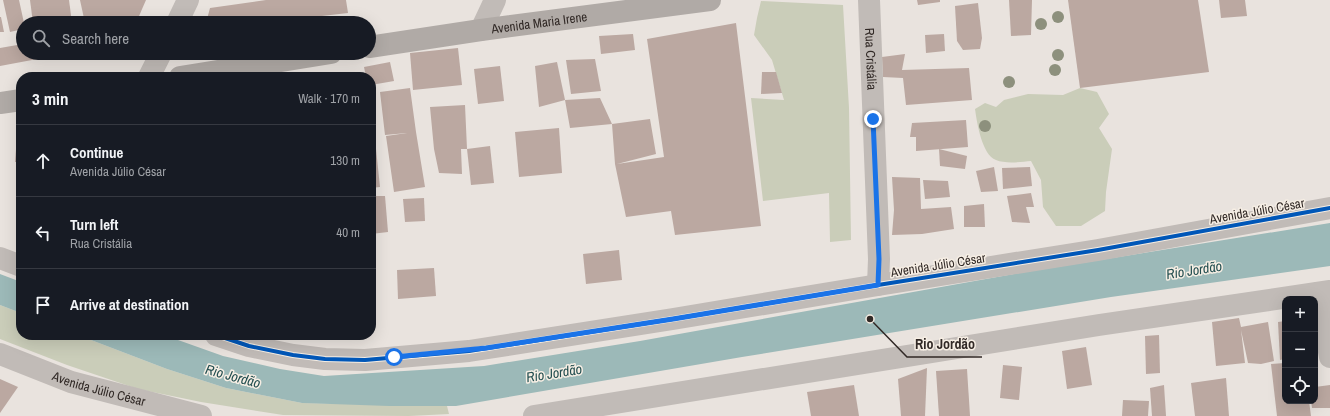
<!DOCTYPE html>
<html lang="en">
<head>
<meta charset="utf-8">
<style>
	:root { --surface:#171b24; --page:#242831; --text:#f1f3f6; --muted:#9ea1a6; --line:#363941 }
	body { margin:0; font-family:"Archivo Narrow",sans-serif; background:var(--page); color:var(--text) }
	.controls { position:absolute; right:12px; bottom:12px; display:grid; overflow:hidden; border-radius:8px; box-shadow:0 4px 16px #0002 }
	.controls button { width:36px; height:36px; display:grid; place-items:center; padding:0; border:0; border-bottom:1px solid var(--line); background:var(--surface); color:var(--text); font:20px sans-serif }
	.stop { position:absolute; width:12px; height:12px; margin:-9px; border:3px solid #1a73e8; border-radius:50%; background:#fff }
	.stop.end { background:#1a73e8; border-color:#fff; box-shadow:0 1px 4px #0008 }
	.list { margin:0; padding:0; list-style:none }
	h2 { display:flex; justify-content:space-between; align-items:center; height:52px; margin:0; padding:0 16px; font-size:17px }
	h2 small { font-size:13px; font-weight:400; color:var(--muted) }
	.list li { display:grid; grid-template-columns:26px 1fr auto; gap:12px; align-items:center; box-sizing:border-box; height:72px; padding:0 16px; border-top:1px solid var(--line) }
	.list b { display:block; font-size:15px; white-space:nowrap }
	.list p { margin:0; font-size:13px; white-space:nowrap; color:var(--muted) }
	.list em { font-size:13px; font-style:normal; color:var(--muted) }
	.icon { flex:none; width:22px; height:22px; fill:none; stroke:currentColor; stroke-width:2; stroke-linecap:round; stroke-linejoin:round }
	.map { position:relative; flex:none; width:1330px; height:416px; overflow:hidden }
	.search { position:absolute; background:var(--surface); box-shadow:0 4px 16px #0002; left:16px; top:16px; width:360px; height:44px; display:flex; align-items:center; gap:10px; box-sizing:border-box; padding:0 14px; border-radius:22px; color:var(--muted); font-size:15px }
	.panel { position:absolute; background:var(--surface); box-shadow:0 4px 16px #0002; left:16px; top:72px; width:360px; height:268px; border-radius:16px }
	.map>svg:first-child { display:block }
	.green { fill:#cacdb9 }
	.water { fill:#9cb9b8 }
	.building { fill:#bba8a1 }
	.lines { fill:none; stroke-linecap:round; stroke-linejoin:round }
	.minor { stroke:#c1bbb7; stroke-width:22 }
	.major { stroke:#b0aaa6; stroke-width:22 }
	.cycleway-casing { stroke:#f6eee4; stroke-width:6 }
	.cycleway { stroke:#0057b8; stroke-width:4 }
	.tree { fill:#8d907d }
	.route { stroke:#1a73e8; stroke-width:5 }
	.labels { text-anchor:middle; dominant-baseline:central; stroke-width:3; stroke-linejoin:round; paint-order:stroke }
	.street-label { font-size:13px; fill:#312926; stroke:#f6eee4 }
	.water-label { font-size:14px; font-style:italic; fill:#204c4e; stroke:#f6eee4 }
	.leader { fill:none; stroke:#312926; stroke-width:1.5 }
	.callout-dot { fill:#312926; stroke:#f6eee4; stroke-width:1.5 }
	.callout-label { font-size:14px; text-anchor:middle; font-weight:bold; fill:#312926; stroke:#f6eee4; stroke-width:3; stroke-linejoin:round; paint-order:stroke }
</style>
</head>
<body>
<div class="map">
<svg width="1330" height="416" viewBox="0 0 1330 416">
	<rect width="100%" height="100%" fill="#e9e3de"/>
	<g class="green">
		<path d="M761 1 843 5 849 108 851 240 830 242 829 193 763 201 751 98 784 100 772 60 754 35 757 18Z"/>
		<path d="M1080 88 1097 92 1109 114 1099 128 1112 149 1106 192 1105 211 1081 226H1056L1043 207 1041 180 1031 161C1021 162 1005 164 996 160 982 155 977 123 975 109L985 103 996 107 1004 100 1028 94 1063 95Z"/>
		<path d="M0 305 21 313V335H78L167 369 226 388 302 403 447 406 449 414 409 416 283 415 201 402 138 389 67 365 0 339Z"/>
	</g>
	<g class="water">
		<path d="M1330 223V266L1111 297 742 357 456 406H389L302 403 226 388 167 369 78 335H164L223 356 280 369 324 376 484 366 640 341 1019 273Z"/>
		<path d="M0 274 21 282V313L0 305Z"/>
	</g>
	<g class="building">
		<path d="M3 0H19L24 23H23V29L10 32Z"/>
		<path d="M30 0H69L72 23H33Z"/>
		<path d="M80 0H146L136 23H85Z"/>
		<path d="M266 0H346L348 13 261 23H206L210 8Z"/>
		<path d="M917 0H940V2L918 5Z"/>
		<path d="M1009 0H1032L1031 35 1011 36Z"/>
		<path d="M1068 0H1198L1209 72 1080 88Z"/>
		<path d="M1219 0H1245L1247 16 1221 18Z"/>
		<path d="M978 3 982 38 980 49 963 50 957 41 955 6Z"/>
		<path d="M0 17H1L4 32H0Z"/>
		<path d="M736 23 761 226 675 235 671 211 626 217 615 164 612 124 570 128 565 100 600 98 612 124 650 119 656 154 617 164 664 157 647 39Z"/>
		<path d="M633 34 635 50 601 54 599 36Z"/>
		<path d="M944 34 945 51 926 53 925 35Z"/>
		<path d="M23 44V53H47L48 57 0 66V48Z"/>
		<path d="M458 48 462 85 413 90 410 53Z"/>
		<path d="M905 54 902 70 969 68 972 100 906 105 903 78 883 77 882 57Z"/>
		<path d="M595 59 601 91 571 94 566 60Z"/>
		<path d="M390 62 394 81 371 85V77H366L364 67Z"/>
		<path d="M557 62 565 100 539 107 535 66Z"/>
		<path d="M500 66 504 101 478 104 474 69Z"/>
		<path d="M762 72H776L782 93 761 94Z"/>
		<path d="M410 88 416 132 425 187 394 192 386 136 407 133 385 135 380 92Z"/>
		<path d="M465 105 467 149H461L462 174 439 173 434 149 430 107Z"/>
		<path d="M966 120 968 147 916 151V137H910L912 123Z"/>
		<path d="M18 124 21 125V162H15Z"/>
		<path d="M559 128 562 173 519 177 515 132Z"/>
		<path d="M374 130 380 187 371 188V131Z"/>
		<path d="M490 146 494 183 471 185 467 149Z"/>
		<path d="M939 149 967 156 965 169 940 166Z"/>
		<path d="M994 167 998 191 981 192 976 171Z"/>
		<path d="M1030 167 1032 186 1003 189 1002 168Z"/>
		<path d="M892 177 920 178 921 209 951 207 954 229 922 234 892 235 894 210Z"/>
		<path d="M20 178H21V199H19Z"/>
		<path d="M923 180 948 181 950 197 925 199Z"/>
		<path d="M1031 193 1034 207H1026L1030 223 1012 222 1007 196Z"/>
		<path d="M371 196H385L388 232 371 234Z"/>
		<path d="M424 198 425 221 405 222 403 199Z"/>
		<path d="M984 204 985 227H964V206Z"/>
		<path d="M619 250 622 280 586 284 583 254Z"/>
		<path d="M434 268 436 296 398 299 397 270Z"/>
		<path d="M1239 318 1241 327 1268 322 1274 361 1261 364 1248 363 1241 330 1245 363 1216 366 1212 322Z"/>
		<path d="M1285 321V359L1280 360 1278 322Z"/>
		<path d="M1159 335 1160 373 1146 374 1145 336Z"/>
		<path d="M1086 347 1092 385 1067 389 1062 351Z"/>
		<path d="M1285 363V401H1309L1311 416H1277L1271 364Z"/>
		<path d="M1003 365 1022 367 1019 400 1000 398Z"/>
		<path d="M927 368 925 416H901L898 379Z"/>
		<path d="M967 369 970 416H939L936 371Z"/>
		<path d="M1226 378 1229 416H1195L1191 383Z"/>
		<path d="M0 379 18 387 0 413Z"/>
		<path d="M854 385 859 416H811L807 392Z"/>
		<path d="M1164 385 1166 416H1152L1150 388Z"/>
		<path d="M1330 385V408H1312L1311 401H1315V387Z"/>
		<path d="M1123 400 1149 401 1148 416H1122Z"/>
	</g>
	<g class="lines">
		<g class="minor">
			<path id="s1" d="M869 0 879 259 878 285"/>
			<path d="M177 23 188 0"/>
			<path d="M481 30 495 0"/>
			<path d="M149 77 161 53"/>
			<path d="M0 258 21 266"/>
			<path d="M1318 293 1330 357"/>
			<path d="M216 335 249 346 293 355 325 359 365 360 469 351 673 319 878 285 1098 250 1330 208"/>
			<path id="s2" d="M0 354 71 382 201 416"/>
			<path d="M534 416 1099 325 1330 291"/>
		</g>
		<g class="major">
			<path id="s3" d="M369 47 481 30 710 0"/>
			<path d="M180 77 331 53"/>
			<path d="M0 103 21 100"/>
		</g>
		<g class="cycleway-casing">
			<path id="cycleway" d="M216 335 249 346 293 355 325 359 365 360 469 351 673 319 878 285 1098 250 1330 208"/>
		</g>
		<use href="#cycleway" class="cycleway"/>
	</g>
	<g class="tree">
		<circle cx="1058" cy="17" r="6"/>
		<circle cx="1041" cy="24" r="6"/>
		<circle cx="1058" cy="55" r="6"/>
		<circle cx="1055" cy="70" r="6"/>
		<circle cx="1009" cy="82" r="6"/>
		<circle cx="985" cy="126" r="6"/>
	</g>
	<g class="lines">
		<path class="route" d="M394 357 486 348 673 319 878 285 879 259 873 119"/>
	</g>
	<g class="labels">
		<g class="street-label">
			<text stroke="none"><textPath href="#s3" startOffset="172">Avenida Maria Irene</textPath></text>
			<text stroke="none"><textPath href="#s1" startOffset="59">Rua Cristália</textPath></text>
			<text transform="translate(1257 211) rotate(-10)">Avenida Júlio César</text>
			<text transform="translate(938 265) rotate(-9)">Avenida Júlio César</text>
			<text stroke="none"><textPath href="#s2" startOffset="105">Avenida Júlio César</textPath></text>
		</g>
		<g class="water-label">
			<text transform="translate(1194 270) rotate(-9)">Rio Jordão</text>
			<text transform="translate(554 373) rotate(-9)">Rio Jordão</text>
			<text transform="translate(233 376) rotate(15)">Rio Jordão</text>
		</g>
	</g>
	<path class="leader" d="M870 319L907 357H982"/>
	<circle class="callout-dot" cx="870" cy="319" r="4"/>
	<g class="callout-label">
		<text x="945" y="349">Rio Jordão</text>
	</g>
</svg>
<div class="controls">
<button>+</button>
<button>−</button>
<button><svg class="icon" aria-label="locate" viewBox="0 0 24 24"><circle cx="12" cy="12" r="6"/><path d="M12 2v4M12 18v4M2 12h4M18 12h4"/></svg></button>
</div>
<div class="stop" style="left:394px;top:357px"></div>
<div class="stop end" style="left:873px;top:119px"></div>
<div class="search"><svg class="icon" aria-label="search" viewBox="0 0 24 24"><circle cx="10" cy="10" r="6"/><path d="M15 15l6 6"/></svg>Search here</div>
<section class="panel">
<h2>3 min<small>Walk · 170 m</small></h2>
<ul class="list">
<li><svg class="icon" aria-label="ahead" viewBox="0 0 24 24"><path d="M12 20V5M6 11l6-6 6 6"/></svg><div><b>Continue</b><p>Avenida Júlio César</p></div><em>130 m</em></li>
<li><svg class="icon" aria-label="left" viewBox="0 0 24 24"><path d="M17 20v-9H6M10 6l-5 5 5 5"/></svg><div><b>Turn left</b><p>Rua Cristália</p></div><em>40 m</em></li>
<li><svg class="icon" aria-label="arrive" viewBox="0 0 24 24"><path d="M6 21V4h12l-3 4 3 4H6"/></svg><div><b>Arrive at destination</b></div></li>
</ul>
</section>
</div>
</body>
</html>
